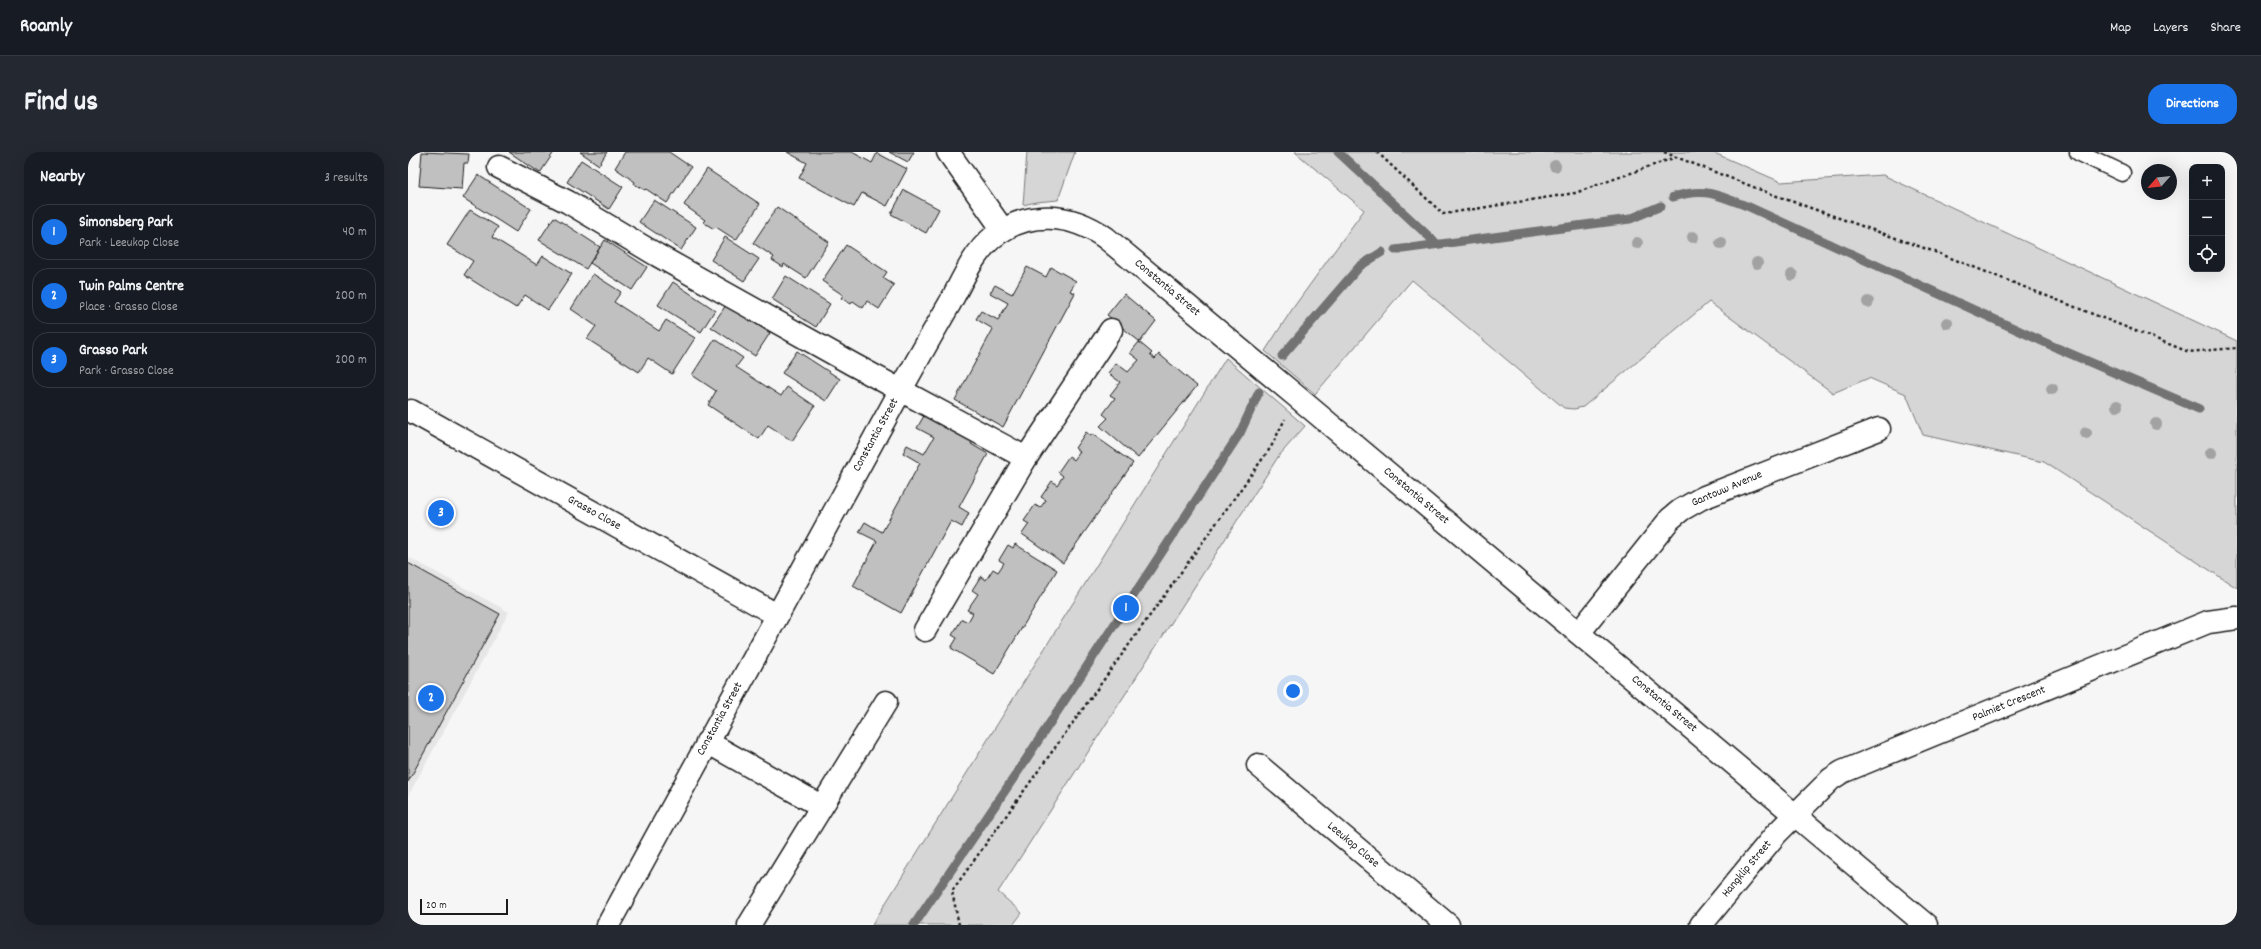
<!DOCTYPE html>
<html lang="en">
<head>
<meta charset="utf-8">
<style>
	:root { --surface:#171b24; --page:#242831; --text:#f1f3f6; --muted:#9ea1a6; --line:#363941; --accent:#1a73e8 }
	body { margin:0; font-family:Dekko,sans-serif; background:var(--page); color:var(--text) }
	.controls { position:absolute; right:12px; top:12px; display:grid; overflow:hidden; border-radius:8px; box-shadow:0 4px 16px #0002 }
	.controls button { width:36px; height:36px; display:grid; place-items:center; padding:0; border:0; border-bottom:1px solid var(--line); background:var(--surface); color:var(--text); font:20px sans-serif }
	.compass { position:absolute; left:1733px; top:12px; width:36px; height:36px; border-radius:50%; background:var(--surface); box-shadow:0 4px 16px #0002; rotate:243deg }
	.scale { position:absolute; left:12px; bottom:10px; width:88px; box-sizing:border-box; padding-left:4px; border:2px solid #1c1c1c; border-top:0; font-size:11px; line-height:14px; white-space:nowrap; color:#1c1c1c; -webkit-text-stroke:3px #fff; paint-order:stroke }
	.you { position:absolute; left:885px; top:539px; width:14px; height:14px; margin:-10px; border:3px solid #fff; border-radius:50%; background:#1a73e8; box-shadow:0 0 0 6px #1a73e833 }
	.badge { display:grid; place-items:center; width:26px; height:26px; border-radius:50%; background:var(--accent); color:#fff; font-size:13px; font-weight:700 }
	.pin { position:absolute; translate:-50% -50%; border:2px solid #fff; box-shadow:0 1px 4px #0006 }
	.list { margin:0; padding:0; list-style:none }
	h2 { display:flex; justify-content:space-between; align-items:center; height:52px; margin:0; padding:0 16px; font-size:17px }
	h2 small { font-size:13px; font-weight:400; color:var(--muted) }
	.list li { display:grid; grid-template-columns:26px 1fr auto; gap:12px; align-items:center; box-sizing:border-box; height:56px; margin:0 8px 8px; padding:0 8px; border:1px solid var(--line); border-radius:16px }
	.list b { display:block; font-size:15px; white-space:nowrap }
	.list p { margin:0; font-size:13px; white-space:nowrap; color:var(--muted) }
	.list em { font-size:13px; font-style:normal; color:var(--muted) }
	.icon { flex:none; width:22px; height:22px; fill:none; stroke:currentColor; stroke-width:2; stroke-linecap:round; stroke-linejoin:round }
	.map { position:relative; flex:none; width:1829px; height:773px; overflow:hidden; border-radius:16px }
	header { display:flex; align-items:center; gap:24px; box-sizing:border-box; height:56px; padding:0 20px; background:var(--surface); border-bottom:1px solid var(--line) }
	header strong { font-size:19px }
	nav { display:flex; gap:22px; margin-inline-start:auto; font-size:14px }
	.intro { display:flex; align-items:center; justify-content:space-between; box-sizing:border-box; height:96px; padding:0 24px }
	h1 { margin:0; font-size:28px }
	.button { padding:10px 18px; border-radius:16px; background:var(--accent); color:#fff; font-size:14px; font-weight:700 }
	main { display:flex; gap:24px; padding:0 24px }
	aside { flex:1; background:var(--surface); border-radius:16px; box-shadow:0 4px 16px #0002 }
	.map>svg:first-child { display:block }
	.built { fill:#e6e6e6 }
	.green { fill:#d6d6d6; stroke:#797979 }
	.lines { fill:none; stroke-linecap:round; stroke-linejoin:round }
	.stream { stroke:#727272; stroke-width:9 }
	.building { fill:#c0c0c0; stroke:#1c1c1c }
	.lane-casing { stroke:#1c1c1c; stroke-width:19 }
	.street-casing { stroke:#1c1c1c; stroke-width:25 }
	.path { stroke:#1c1c1c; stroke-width:2.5; stroke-dasharray:3 3; stroke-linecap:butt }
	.lane { stroke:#fff; stroke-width:16 }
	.street { stroke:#fff; stroke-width:22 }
	.tree { fill:#a2a2a2 }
	.labels { text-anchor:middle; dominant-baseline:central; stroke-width:3; stroke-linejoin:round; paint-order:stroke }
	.street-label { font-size:12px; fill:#1c1c1c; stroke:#fff }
</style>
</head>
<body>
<header>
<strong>Roamly</strong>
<nav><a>Map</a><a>Layers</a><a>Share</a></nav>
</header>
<div class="intro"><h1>Find us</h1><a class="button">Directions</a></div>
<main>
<aside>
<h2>Nearby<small>3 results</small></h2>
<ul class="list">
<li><span class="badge">1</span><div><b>Simonsberg Park</b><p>Park · Leeukop Close</p></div><em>40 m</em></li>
<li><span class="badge">2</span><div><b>Twin Palms Centre</b><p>Place · Grasso Close</p></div><em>200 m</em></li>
<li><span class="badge">3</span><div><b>Grasso Park</b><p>Park · Grasso Close</p></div><em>200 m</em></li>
</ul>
</aside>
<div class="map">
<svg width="1829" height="773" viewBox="0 0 1829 773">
	<rect width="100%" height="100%" fill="#f6f6f6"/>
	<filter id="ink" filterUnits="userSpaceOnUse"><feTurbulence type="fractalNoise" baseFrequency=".025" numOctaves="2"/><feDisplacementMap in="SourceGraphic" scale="8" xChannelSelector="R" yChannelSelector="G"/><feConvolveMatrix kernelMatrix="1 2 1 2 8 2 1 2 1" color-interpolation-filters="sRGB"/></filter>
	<g filter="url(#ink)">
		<path class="built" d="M0 405 101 460 0 644Z"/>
		<g class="green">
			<path d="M619 0H667L650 48 628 50 615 53Z"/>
			<path d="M887 0H1304L1373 30 1475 23 1829 189V436L1636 310 1515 283 1498 242 1461 226 1425 241 1301 150 1175 255 1166 257 1156 256 1004 128 907 242 857 199 885 156 956 58Z"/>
			<path d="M818 206 897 274 870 305 590 740 614 761 605 773H464Z"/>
		</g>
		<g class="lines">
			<g class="stream">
				<path d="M930 0 1029 92"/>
				<path d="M1265 45C1298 35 1308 43 1339 54L1649 196 1791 257"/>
				<path d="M987 98 1222 67 1253 54"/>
				<path d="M874 204 952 114 974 100"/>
				<path d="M506 773 611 618 832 281 851 240"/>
			</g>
		</g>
		<g class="building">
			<path d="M14 0 61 2 60 11H56L54 37 11 34Z"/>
			<path d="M101 0H146L132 21Z"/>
			<path d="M172 0H199L191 13Z"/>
			<path d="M217 0H261L283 15 259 51 238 37 237 38 226 32 227 30 207 16Z"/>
			<path d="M379 0H444L464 11 469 1 499 17 479 54 454 41 446 55 391 26 399 11Z"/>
			<path d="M481 0H506L500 10Z"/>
			<path d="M173 8 215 35 201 57 159 30Z"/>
			<path d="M299 17 352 52 328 88 308 75 306 77 295 70 297 68 276 53Z"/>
			<path d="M70 23 123 57 108 80 55 46Z"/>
			<path d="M496 38 531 57 518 81 483 62Z"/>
			<path d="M246 48 288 75 273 98 231 70Z"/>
			<path d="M369 55 421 90 398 126 376 112 375 115 364 108 366 105 345 91Z"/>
			<path d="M62 58 90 75 84 85 129 113 135 104 164 122 140 158 117 143 108 156 56 123 65 109 39 93Z"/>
			<path d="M146 65 192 95 178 117 131 88Z"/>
			<path d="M317 85 351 107 336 129 303 108Z"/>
			<path d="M197 88 239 115 224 138 182 111Z"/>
			<path d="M438 93 479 120 475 126 486 133 471 157 459 149 455 156 445 149 443 152 433 146 435 143 414 129Z"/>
			<path d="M619 115 638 125 643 115 668 129 662 139 667 141 595 275 547 248 585 177 568 167 573 159 590 168 600 151 582 141 587 133 604 142Z"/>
			<path d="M185 122 213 140 206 150 251 179 258 168 287 186 264 222 240 206 231 220 179 187 188 174 163 157Z"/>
			<path d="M378 124 422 152 408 175 364 147Z"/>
			<path d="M265 130 307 158 293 180 250 153Z"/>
			<path d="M716 142 748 169 732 190 699 163Z"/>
			<path d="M318 153 362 181 347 204 303 175Z"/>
			<path d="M307 187 335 206 328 215 373 244 379 235 407 254 384 289 360 273 351 287 300 253 308 239 284 223Z"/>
			<path d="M731 190 744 201 742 203 747 207 751 202 789 234 730 306 692 274 700 266 695 262 707 246 702 243 712 230 700 221 708 211 720 220 731 208 722 201Z"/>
			<path d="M389 199 432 227 418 249 374 221Z"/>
			<path d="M521 255 569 281 563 292 580 302 551 355 561 361 554 375 543 369 493 461 445 434 469 389 451 380 457 370 474 380 512 311 495 301 499 293 516 302 526 285 509 276Z"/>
			<path d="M678 280 683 284 684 282 725 311 655 411 614 382 621 372 616 369 627 353 632 356 638 348 633 345 644 329 649 333 655 324 650 320 661 304 666 308 672 300 667 296Z"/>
			<path d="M607 392 649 418 586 522 543 496 549 486 544 483 554 467 560 470 565 461 559 458 570 442 564 438 573 424 578 428 585 417 590 420 596 411 591 408 600 393 605 396Z"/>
			<path d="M0 411 92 462 0 630Z"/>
		</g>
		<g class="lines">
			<g class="lane-casing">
				<path id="lane" d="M1670 0 1714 21"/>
			</g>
			<g class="street-casing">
				<g id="street">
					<path d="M540 0 595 78"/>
					<path d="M91 15 160 50 249 103 446 213 618 306"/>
					<path d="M3 259 369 463"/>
					<path d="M517 478 618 306 703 178"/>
					<path d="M1171 481 1262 367 1273 358 1294 346 1471 277"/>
					<path d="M299 590 413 654"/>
					<path d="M850 613 1040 773"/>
					<path d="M200 773C293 605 384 435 477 267 498 228 520 189 542 151 554 129 565 102 584 86 619 57 663 61 698 86L888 244 1518 773"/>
					<path d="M341 773 478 550"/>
					<path d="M1293 773 1368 682 1423 627 1434 620 1800 470 1829 466"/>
				</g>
			</g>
			<g class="path">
				<path d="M969 0 1035 62 1167 41 1268 5 1366 43 1530 101 1781 200 1829 196"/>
				<path d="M1256 0 1268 5"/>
				<path d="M551 773 544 739 863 295 877 267"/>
			</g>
			<use href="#lane" class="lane"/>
			<use href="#street" class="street"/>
		</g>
		<g class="tree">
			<circle cx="1147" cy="14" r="6"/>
			<circle cx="1285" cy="85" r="6"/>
			<circle cx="1229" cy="91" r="6"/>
			<circle cx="1313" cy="91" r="6"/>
			<circle cx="1349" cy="111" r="6"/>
			<circle cx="1384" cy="123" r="6"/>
			<circle cx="1460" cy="150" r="6"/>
			<circle cx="1539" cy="171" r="6"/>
			<circle cx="1644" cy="237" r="6"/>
			<circle cx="1709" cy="254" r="6"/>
			<circle cx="1748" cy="272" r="6"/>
			<circle cx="1678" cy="281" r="6"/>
			<circle cx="1803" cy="301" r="6"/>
		</g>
	</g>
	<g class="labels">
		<g class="street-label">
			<text transform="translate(759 136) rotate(40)">Constantia Street</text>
			<text transform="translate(468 283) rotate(-61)">Constantia Street</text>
			<text transform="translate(1319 337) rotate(-23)">Gantouw Avenue</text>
			<text transform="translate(1008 344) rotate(40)">Constantia Street</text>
			<text transform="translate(186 361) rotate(29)">Grasso Close</text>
			<text transform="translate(1256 552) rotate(40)">Constantia Street</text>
			<text transform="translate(1601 552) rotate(-22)">Palmiet Crescent</text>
			<text transform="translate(312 567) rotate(-61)">Constantia Street</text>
			<text transform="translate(945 693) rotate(40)">Leeukop Close</text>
			<text transform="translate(1339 717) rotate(-50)">Hangklip Street</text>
		</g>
	</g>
</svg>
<div class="controls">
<button>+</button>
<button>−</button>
<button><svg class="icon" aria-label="locate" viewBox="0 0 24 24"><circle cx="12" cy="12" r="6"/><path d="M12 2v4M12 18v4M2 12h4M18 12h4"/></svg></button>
</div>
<svg class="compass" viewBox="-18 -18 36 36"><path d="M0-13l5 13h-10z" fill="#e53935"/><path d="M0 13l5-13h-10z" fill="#9ea1a6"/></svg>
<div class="scale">20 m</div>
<div class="you"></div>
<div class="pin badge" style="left:718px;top:456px">1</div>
<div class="pin badge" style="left:23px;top:546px">2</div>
<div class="pin badge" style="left:33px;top:361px">3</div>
</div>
</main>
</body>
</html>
